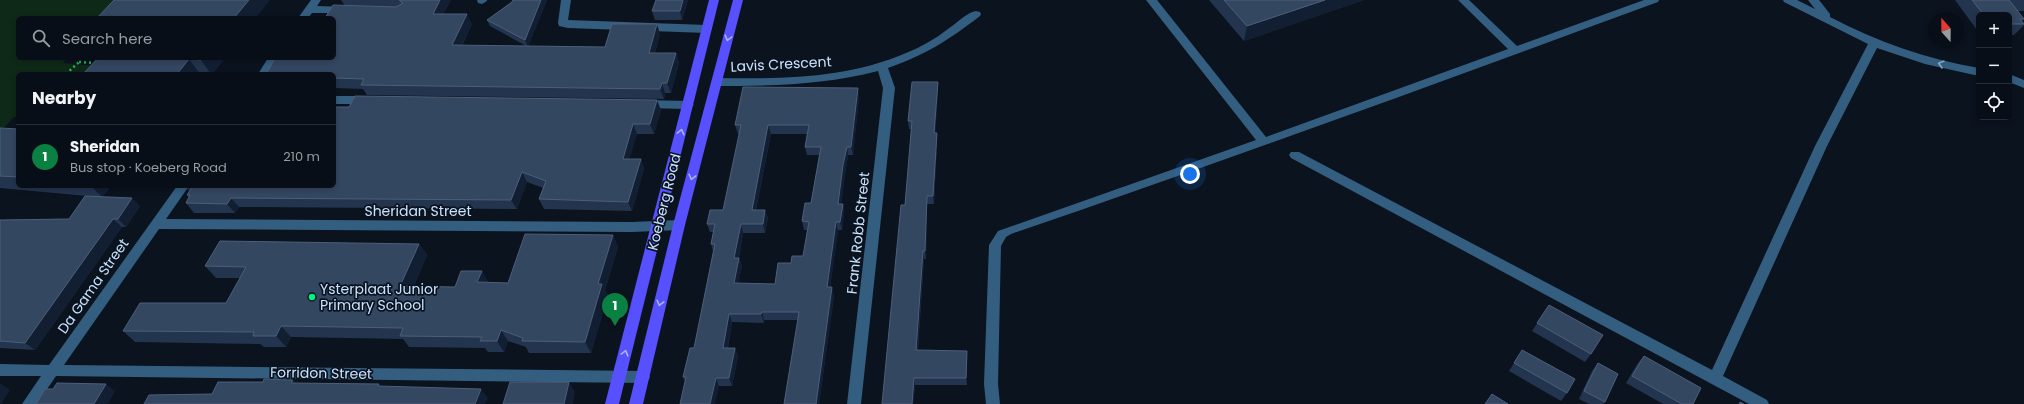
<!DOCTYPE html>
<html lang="en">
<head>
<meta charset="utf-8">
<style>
	:root { --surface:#080e17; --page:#111720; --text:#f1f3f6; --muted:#989ca1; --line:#292e36; --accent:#0b8043 }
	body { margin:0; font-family:Poppins,sans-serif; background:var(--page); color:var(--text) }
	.controls { position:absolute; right:12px; top:12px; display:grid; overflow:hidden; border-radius:6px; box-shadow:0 2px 6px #0003 }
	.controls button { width:36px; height:36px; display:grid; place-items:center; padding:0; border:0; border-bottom:1px solid var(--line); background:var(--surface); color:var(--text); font:20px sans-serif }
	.compass { position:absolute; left:1928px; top:12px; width:36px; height:36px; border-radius:50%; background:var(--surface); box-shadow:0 2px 6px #0003; rotate:339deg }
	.you { position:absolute; left:1190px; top:174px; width:14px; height:14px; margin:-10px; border:3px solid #fff; border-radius:50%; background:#1a73e8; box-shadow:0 0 0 6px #1a73e833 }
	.badge { display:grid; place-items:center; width:26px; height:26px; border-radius:50%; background:var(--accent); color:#fff; font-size:13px; font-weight:700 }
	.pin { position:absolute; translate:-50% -33px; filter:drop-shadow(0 1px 2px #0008) }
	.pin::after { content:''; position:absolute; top:21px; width:14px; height:12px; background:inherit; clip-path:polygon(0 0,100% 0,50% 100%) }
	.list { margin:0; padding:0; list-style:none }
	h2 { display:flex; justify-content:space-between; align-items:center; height:52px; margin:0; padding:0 16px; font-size:17px }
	h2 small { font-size:13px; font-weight:400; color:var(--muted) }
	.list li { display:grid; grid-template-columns:26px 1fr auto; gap:12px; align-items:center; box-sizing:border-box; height:64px; padding:0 16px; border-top:1px solid var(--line) }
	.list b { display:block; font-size:15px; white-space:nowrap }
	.list p { margin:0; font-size:13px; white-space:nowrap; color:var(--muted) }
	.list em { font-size:13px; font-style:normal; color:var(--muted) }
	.icon { flex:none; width:22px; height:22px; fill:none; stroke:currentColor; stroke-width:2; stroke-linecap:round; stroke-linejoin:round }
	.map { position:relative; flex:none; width:2024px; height:404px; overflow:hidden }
	.search { position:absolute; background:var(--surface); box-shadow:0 2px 6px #0003; left:16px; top:16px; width:320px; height:44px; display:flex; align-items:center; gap:10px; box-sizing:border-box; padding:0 14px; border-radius:6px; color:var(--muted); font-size:15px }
	.panel { position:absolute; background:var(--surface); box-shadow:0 2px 6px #0003; left:16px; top:72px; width:320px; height:116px; border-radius:6px }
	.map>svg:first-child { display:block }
	.green { fill:#0e2918 }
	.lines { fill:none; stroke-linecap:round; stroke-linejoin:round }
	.path { stroke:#28b459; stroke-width:2.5; stroke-dasharray:2 3; stroke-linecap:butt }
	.minor { fill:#345e80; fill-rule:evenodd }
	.major { fill:#5750ff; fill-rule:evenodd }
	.wall { fill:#23344e; fill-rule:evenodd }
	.shaded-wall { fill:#121f33 }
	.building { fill:#344761; stroke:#4c5f7a; fill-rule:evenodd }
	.oneway { stroke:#a7b6ff }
	.oneway2 { stroke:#86a7c6 }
	.poi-dot { fill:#00f47d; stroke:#0b131f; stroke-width:1.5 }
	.labels { text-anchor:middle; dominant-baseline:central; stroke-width:3.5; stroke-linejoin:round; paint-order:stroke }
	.street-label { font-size:14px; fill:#c9e2ff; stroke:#0b131f }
	.poi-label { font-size:14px; fill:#c9e2ff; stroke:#0b131f; text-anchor:start }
</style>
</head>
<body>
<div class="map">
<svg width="2024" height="404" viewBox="0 0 2024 404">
	<rect width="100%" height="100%" fill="#0b131f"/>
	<path class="green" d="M0 0H121L104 18H18V58H67L63 63 111 67 105 74H18V117H14L0 132Z"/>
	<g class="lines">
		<g class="path">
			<path d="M82 58 79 62 97 63"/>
			<path d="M66 74 79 62"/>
		</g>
		<g class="minor">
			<path d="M311 0H321L317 6 346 7 351 10 346 13H312L308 18H298Z"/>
			<path d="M477 0H487V1L482 4 478 3Z"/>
			<path d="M561 0H571L568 20 707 25 712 29 707 33 568 28 559 26 558 23Z"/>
			<path d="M1146 0H1157L1266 137 1508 49 1458 0H1469L1517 46 1644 0H1659L1658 2C1443 81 1228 160 1011 234L1006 237 1001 246 998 384 1000 404H986L984 384 989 245 998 231 1256 140Z"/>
			<path d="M1783 0H1797L1815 9 1808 0H1819L1830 14V17C1878 42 1926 59 1979 68V76L1925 64 1877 48 1827 146 1723 376 1767 400 1769 404H1749L1291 158 1289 155 1291 152H1299L1712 370 1815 146 1868 44 1784 2Z"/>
			<path d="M976 11 980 12 981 14 980 16C949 40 925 55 888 68L895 88 861 404H847L883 88 878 71C825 85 771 86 716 86L711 82 716 78C780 79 846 79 906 53 921 47 935 39 948 29 957 23 966 13 976 11Z"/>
			<path d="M268 58H279L269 74H258Z"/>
			<path d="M2009 74 2024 80V88L2009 82Z"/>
			<path d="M334 96H369L375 100 369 104H334Z"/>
			<path d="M643 100 688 101 694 105 688 109 643 108 637 104Z"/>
			<path d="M177 186H189L166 219 632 222 679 220 683 222 685 225 683 228 679 230 632 232 159 229 64 365 643 371 648 373 650 377 648 381 643 383 56 376 37 404H22L41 376H0V364L49 365Z"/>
		</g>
		<g class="major">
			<path d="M709 0H719L619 404H605Z"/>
			<path d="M733 0H743L685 225 643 404H629L673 225Z"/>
		</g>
	</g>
	<g class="wall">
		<path d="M341 0H451L443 14 472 24 462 46H526L490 26 487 20 512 2 513 0H547L528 46 605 47 660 34 655 53H676L679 63 671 93H665L664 99 367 95 363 89 334 88V74H267V73L334 58 345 6Z"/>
		<path d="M656 0H688L682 20H655L652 11Z"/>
		<path d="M1209 0H1364L1244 41Z"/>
		<path d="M1955 0H2024V11H2017L2024 19 2022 21 2024 24V25L2014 35H2009V15H1979V30H1977Z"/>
		<path d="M85 58H225L212 74H200Z"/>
		<path d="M938 90 935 133H937V142L934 204H927L926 259H924L918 350 967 358V385H915L913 404H882L905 205 911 129H909L908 121Z"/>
		<path d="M859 97 853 155H848L845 174 841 204H843L844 212 842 230H838L830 287 834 296 819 404H784L798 320H764V323L732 322 728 348H735L738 356 732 386H719L685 382 683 377 694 348 713 251 711 244 713 232H710L707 224 723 210 740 134H738L735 125ZM771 134H807L805 147 807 155H819L811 203 802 221 804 230H807L803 256 791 263 775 284 738 283 742 266 739 258 743 233H765L768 218 765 210H756Z"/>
		<path d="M661 110 654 134H637L629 159H641L644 169 632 211 544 209 539 199 543 188 527 182 517 209 239 207 235 213H194L186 203 189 198 187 195 189 191 185 186H334Z"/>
		<path d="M0 128 18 129V186H111L102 197 140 206 126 227H122L35 350 0 348V220L69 219 98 197 0 188Z"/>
		<path d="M613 235 618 247 605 290 608 295 591 353H529L526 347 508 341 504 352H488L485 348 409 347 403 339 291 337 286 347H264L260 344 135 342 123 331 226 303 240 278H216L205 266 419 244 427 255 414 286 455 287 489 282 508 283Z"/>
		<path d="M1549 305 1591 354 1585 362 1532 331Z"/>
		<path d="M1522 350 1567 393 1561 401 1509 371Z"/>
		<path d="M1644 356 1693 404H1663L1626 383 1638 363Z"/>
		<path d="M1598 363 1605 402 1604 404H1589L1579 399 1592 371Z"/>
	</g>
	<g class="shaded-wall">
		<path d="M249 0H270L256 18H234Z"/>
		<path d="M440 0H451L438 24 433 14Z"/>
		<path d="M541 0H547L528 47 525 40Z"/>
		<path d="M683 0H688L682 20 680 11Z"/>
		<path d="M1325 0H1364L1244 41 1247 26Z"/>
		<path d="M467 14 472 24 457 55 452 45Z"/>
		<path d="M657 24 660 34 652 63 649 53Z"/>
		<path d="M676 53 679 63 671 93 667 83Z"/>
		<path d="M202 58H225L212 74H211L201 60Z"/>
		<path d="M189 59 200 74H177Z"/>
		<path d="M938 82V90L935 142 934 133Z"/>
		<path d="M662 83 665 93 664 99 660 89Z"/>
		<path d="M858 88 859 97 853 155 851 147Z"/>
		<path d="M657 100 661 110 654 134 650 124Z"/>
		<path d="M633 124 637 134 627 168 623 159Z"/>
		<path d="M768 125 771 134 754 218 752 210Z"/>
		<path d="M937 133V142L934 204 933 196Z"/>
		<path d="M847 147 848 155 845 174 840 212 838 204 843 165Z"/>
		<path d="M641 159 644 169 632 211 628 202Z"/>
		<path d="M522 172 527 182 517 209 511 200Z"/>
		<path d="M91 186H111L102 197Z"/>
		<path d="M927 196V204L926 259 925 251Z"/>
		<path d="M132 198 140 206 126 227 118 219Z"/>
		<path d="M231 198 239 207 235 213 227 204Z"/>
		<path d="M843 204 844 212 842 230 840 222Z"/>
		<path d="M765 210 768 218 765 233 763 224Z"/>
		<path d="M113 219 122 227 35 350 25 343Z"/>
		<path d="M836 222 838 230 829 296 827 287Z"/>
		<path d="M741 224 743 233 737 266 734 258Z"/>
		<path d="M613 235 618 247 605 290 608 295 591 353 585 342 598 284Z"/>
		<path d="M419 244 427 255 409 298 400 286Z"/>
		<path d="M923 251 924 259 917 358 916 350Z"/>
		<path d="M739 258 742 266 737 292 734 283Z"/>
		<path d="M482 271 489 283 477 282Z"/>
		<path d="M832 287 834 296 819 404H816Z"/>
		<path d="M762 312 764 320V323L761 314Z"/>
		<path d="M729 314 732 322 726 356 723 348Z"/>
		<path d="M281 326 291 337 286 347 276 336Z"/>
		<path d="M501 330 508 341 504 352 497 341Z"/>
		<path d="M735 348 738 356 732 386 729 378Z"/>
		<path d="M967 351V385L966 378Z"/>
		<path d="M716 378 719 386 715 404H710Z"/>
		<path d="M914 378 915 385 913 404H912Z"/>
		<path d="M293 380 302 389 291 383Z"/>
		<path d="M569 382 575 392 573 404H564Z"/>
		<path d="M0 383 10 390 1 404H0Z"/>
		<path d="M106 384 115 391 108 404H94Z"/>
		<path d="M481 389 488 398 485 404H475Z"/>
	</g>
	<g class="building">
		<path d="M114 0H249L234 18H97Z"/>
		<path d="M399 0H440L433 14H467L452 45 605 47 612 24H657L649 53H676L667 83H662L660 89 361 85 364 79 334 78V74H272V73H267L275 58H334V18H325L333 5 396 7 403 3Z"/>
		<path d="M513 0H541L525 40 487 20 512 2Z"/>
		<path d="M656 0H683L680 11H652Z"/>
		<path d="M1224 0H1325L1247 26Z"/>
		<path d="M1972 0H2009L2024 19H2020L2024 24H2009V15H1984Z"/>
		<path d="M98 58H202L201 60 189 59 177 74H83Z"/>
		<path d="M912 82H938L934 133H937L933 196H927L925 251H923L916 350 967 351 966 378H914L912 404H882L901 205H905L912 121H908Z"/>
		<path d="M743 87 858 88 851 147H847L843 165 838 204H843L840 222H836L827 287H832L816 404H784L799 312H762L761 314H729L723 348H735L729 378H716L710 404H680L686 377H683L690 348H694L715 244H711L715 224H707L710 210H723L741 125H735ZM768 125H809L805 147H821L811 203H805L802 221 809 222 803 256H792L791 263H778L775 284 734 283 739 258H734L741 224H763L765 210H752Z"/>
		<path d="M355 96 657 100 650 124H633L623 159H641L628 202 539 199 546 181 522 172 511 200 231 198 227 204 186 203 190 195H187L193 186H334V107H349Z"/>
		<path d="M0 128 18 129V177L0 176Z"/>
		<path d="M85 196 132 198 118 219H113L25 343 0 341V220L69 219Z"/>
		<path d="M525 234 613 235 598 284H602L585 342 522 341 523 338 501 330 497 341H480L482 337 400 336 403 328 281 326 276 336H253L254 332 123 331 140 303H226L246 267 205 266 220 241 419 244 400 286 455 287 461 271H482L477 282 508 283Z"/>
		<path d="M1549 305 1603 335 1591 354 1537 323Z"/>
		<path d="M1522 350 1575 379 1567 393 1514 363Z"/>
		<path d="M1644 356 1701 388 1693 404H1682L1632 376Z"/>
		<path d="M1598 363 1618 374 1605 402 1584 391Z"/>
		<path d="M264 379 293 380 291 383 379 384 378 386 481 389 475 404H144L149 395 212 394 218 382H263Z"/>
		<path d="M510 382H569L564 404H503Z"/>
		<path d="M57 383 106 384 94 404H36L45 389H53Z"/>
		<path d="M1492 394 1508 404H1485Z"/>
		<path d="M1740 402 1744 404H1739Z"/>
	</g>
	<defs><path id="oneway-chevron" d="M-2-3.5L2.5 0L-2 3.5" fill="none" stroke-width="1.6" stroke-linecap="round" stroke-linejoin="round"/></defs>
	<g class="oneway">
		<use href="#oneway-chevron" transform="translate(728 38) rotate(105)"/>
		<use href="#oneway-chevron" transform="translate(681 132) rotate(-76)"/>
		<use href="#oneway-chevron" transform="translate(692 177) rotate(104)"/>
		<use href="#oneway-chevron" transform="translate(660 303) rotate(104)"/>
		<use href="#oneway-chevron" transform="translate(625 353) rotate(-75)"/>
	</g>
	<use class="oneway2" href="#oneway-chevron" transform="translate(1941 64) rotate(-165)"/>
	<circle class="poi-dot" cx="312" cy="297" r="4"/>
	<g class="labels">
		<g class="street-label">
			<text transform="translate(781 64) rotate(-3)">Lavis Crescent</text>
			<text transform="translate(664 202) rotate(-76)">Koeberg Road</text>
			<text x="418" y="211">Sheridan Street</text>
			<text transform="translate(858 233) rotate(-84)">Frank Robb Street</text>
			<text transform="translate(93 286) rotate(-55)">Da Gama Street</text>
			<text transform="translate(321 373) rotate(1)">Forridon Street</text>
		</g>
		<g class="poi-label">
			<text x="320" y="289">Ysterplaat Junior<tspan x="320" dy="16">Primary School</tspan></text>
		</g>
	</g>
</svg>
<div class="controls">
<button>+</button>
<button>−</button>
<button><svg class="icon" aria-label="locate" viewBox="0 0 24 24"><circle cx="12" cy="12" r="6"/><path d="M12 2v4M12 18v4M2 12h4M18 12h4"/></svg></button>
</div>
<svg class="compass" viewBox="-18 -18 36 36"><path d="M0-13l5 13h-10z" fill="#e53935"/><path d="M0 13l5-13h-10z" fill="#989ca1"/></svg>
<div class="you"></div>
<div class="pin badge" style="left:615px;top:326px">1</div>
<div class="search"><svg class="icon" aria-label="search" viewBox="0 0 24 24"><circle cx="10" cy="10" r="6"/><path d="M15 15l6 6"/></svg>Search here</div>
<section class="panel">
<h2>Nearby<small></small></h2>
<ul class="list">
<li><span class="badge">1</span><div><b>Sheridan</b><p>Bus stop · Koeberg Road</p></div><em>210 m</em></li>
</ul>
</section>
</div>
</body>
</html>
